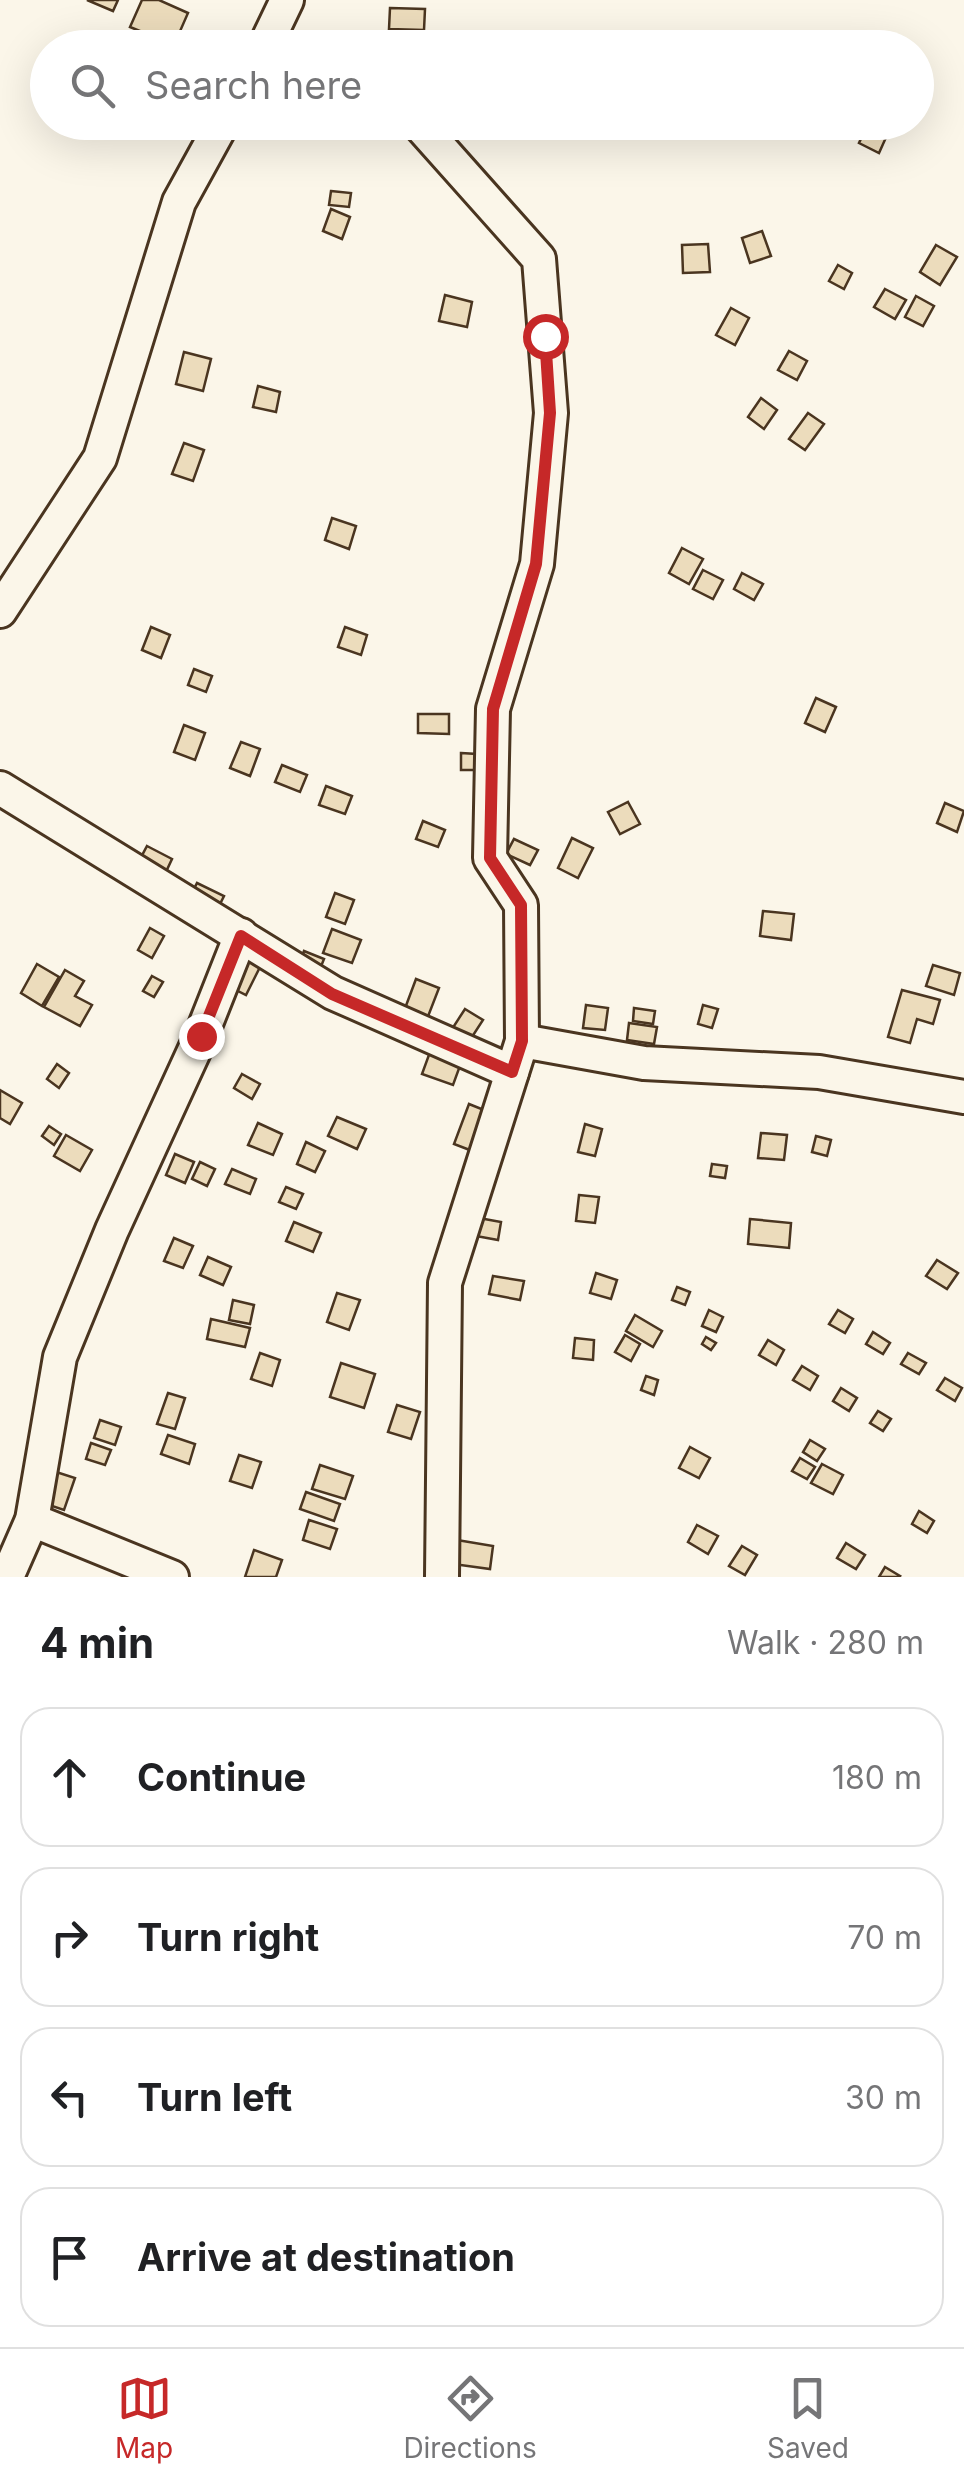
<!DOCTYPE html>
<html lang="en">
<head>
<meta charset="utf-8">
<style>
	:root { --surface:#fff; --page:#f2f2f2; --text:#202124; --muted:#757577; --line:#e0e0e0; --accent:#c62828 }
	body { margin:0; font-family:Inter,sans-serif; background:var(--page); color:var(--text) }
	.stop { position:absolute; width:30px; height:30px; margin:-22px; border:8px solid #c62828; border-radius:50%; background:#fff }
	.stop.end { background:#c62828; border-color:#fff; box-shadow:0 2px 10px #0008 }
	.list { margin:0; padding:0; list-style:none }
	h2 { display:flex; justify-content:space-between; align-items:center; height:130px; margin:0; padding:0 40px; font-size:42px }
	h2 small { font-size:32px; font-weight:400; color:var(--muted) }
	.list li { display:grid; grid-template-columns:65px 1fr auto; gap:30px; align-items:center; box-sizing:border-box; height:140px; margin:0 20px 20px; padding:0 20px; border:2px solid var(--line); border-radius:30px }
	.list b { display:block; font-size:38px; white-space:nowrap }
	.list em { font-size:32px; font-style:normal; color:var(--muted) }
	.icon { flex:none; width:55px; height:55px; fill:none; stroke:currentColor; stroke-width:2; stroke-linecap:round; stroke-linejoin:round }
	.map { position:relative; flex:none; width:964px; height:1577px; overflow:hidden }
	.search { position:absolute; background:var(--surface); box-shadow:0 10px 40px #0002; left:30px; right:30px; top:30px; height:110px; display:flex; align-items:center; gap:25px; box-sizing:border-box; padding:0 35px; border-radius:55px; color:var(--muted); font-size:38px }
	.sheet { height:770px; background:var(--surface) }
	nav { display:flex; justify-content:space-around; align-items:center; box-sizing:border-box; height:140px; border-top:2px solid var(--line); background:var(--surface); font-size:28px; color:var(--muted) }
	nav a { display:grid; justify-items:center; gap:5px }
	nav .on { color:var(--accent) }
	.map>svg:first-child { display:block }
	.building { fill:#ecdcbc; stroke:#4a3520; stroke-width:2.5 }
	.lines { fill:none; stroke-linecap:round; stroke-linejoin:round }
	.minor-casing { stroke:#4a3520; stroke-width:38 }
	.minor { stroke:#fbf6e9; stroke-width:32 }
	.route { stroke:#c62828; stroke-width:12 }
</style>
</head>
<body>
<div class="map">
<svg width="964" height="1577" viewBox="0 0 964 1577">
	<rect width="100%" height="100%" fill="#fbf6e9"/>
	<g class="building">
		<path d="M87 0H118L113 11Z"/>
		<path d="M142 0H159L188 13 174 45 130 27Z"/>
		<path d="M390 8 425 9 424 30 389 29Z"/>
		<path d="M868 124 888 133 879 153 859 143Z"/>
		<path d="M331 191 351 193 349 207 329 205Z"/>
		<path d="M331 209 350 217 342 239 323 231Z"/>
		<path d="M762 231 771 256 750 263 742 238Z"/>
		<path d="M708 244 710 272 683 273 682 245Z"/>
		<path d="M936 245 957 257 940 285 920 272Z"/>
		<path d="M838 265 852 273 844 289 829 281Z"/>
		<path d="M885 289 906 300 895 319 874 307Z"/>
		<path d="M445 295 472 302 467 327 439 321Z"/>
		<path d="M916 296 934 306 923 326 905 317Z"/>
		<path d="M731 308 749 318 735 345 716 335Z"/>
		<path d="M789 351 807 361 797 380 778 370Z"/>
		<path d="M184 352 211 359 203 391 176 384Z"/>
		<path d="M258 386 280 392 276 412 253 407Z"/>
		<path d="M761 398 777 410 764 429 748 417Z"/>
		<path d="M808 413 824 424 805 450 789 439Z"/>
		<path d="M184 443 204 450 193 481 172 474Z"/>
		<path d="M332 518 356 526 349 549 325 540Z"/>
		<path d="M682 548 703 559 689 584 669 573Z"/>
		<path d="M703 570 723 580 713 599 693 589Z"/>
		<path d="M742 573 763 584 754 600 734 589Z"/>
		<path d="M151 627 170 635 161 658 142 650Z"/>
		<path d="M345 627 367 635 361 655 338 647Z"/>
		<path d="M194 669 212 676 206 692 188 685Z"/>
		<path d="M816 698 836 707 825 732 805 723Z"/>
		<path d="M418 714H449V734L418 733Z"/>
		<path d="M184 725 205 733 195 760 174 752Z"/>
		<path d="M241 742 260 749 250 776 230 768Z"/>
		<path d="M461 753 477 754V770H461Z"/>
		<path d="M282 765 307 775 300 792 275 782Z"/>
		<path d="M326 786 352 796 345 814 319 805Z"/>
		<path d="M628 802 640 824 620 834 608 812Z"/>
		<path d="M945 803 964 811 957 832 937 823Z"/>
		<path d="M423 821 445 830 438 847 416 839Z"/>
		<path d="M572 838 593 848 578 878 558 868Z"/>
		<path d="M514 839 538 850 530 865 506 854Z"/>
		<path d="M147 846 172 859 164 876 138 863Z"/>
		<path d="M197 883 224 896 216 912 189 899Z"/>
		<path d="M335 893 354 900 345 924 326 917Z"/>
		<path d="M763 911 794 914 791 940 760 936Z"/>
		<path d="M150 928 164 936 152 958 138 950Z"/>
		<path d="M332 929 361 940 352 963 323 953Z"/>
		<path d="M304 951 324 959 318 974 298 967Z"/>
		<path d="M242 954 262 963 246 995 226 985Z"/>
		<path d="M37 964 59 977 42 1006 21 993Z"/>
		<path d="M933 965 960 973 954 995 926 986Z"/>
		<path d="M65 970 84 981 75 996 92 1005 80 1026 44 1007Z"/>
		<path d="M152 976 163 982 154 997 143 991Z"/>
		<path d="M416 979 439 988 427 1019 404 1011Z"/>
		<path d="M902 990 940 1000 933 1024 917 1019 910 1043 888 1037Z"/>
		<path d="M586 1005 608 1008 605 1030 583 1028Z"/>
		<path d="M703 1005 718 1009 712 1028 698 1024Z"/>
		<path d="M634 1008 655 1011 653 1024 633 1021Z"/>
		<path d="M465 1009 483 1020 470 1040 452 1029Z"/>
		<path d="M629 1023 657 1027 654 1044 627 1040Z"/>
		<path d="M430 1052 461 1063 453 1085 422 1074Z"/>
		<path d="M57 1064 69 1073 59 1088 47 1079Z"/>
		<path d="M242 1074 260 1084 252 1099 234 1088Z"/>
		<path d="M0 1090 22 1103 10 1124 0 1118Z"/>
		<path d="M469 1104 489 1112 475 1152 454 1144Z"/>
		<path d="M337 1117 366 1129 357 1149 328 1136Z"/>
		<path d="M258 1123 282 1134 273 1155 248 1145Z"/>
		<path d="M585 1124 602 1129 595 1156 578 1152Z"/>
		<path d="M49 1126 61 1134 54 1145 42 1136Z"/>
		<path d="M761 1133 787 1135 784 1160 758 1158Z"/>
		<path d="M66 1135 92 1150 80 1171 54 1156Z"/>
		<path d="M816 1136 831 1140 827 1156 812 1152Z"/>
		<path d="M306 1142 325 1151 315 1172 297 1164Z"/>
		<path d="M175 1154 194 1162 185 1183 166 1175Z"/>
		<path d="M200 1162 215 1169 207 1186 192 1179Z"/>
		<path d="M712 1164 727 1166 725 1178 710 1176Z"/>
		<path d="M232 1169 256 1179 250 1194 225 1184Z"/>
		<path d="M286 1187 303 1194 296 1209 279 1202Z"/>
		<path d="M579 1195 599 1197 595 1223 576 1221Z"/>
		<path d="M479 1218 501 1222 498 1240 476 1236Z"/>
		<path d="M750 1219 791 1223 789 1248 748 1244Z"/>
		<path d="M294 1222 321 1233 313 1252 286 1241Z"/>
		<path d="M174 1238 193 1246 183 1268 164 1261Z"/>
		<path d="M208 1257 231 1267 223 1285 200 1275Z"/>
		<path d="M937 1260 958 1273 947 1289 926 1276Z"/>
		<path d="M596 1273 617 1280 611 1299 590 1293Z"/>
		<path d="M493 1276 524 1281 520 1300 489 1294Z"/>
		<path d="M677 1287 690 1292 685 1305 672 1300Z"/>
		<path d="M337 1293 360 1300 349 1330 327 1322Z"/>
		<path d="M233 1300 254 1305 250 1324 229 1320Z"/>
		<path d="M709 1310 723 1317 716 1332 702 1326Z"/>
		<path d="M838 1310 853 1319 845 1333 829 1324Z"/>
		<path d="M635 1315 662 1331 653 1347 626 1331Z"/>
		<path d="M211 1319 250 1328 245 1347 207 1339Z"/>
		<path d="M873 1332 890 1343 883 1354 866 1344Z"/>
		<path d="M625 1335 640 1344 631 1361 615 1352Z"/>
		<path d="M706 1337 716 1343 711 1350 702 1344Z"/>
		<path d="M575 1338 594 1340 593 1360 573 1358Z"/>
		<path d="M768 1340 784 1350 776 1365 759 1355Z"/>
		<path d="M260 1353 280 1360 272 1386 251 1379Z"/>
		<path d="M908 1353 926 1363 919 1374 901 1364Z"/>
		<path d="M341 1363 375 1374 364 1408 330 1397Z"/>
		<path d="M802 1366 818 1376 810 1390 793 1380Z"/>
		<path d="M646 1376 658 1380 654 1395 641 1390Z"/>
		<path d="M945 1378 962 1388 955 1401 937 1390Z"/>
		<path d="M841 1388 857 1398 849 1411 833 1401Z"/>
		<path d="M168 1393 185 1398 175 1429 157 1424Z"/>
		<path d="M397 1405 420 1412 411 1439 388 1432Z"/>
		<path d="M878 1411 891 1419 883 1431 870 1423Z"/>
		<path d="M100 1420 121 1427 115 1445 94 1438Z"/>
		<path d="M168 1435 195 1444 189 1464 161 1454Z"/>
		<path d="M810 1440 825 1449 817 1461 803 1452Z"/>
		<path d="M91 1443 111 1450 105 1465 86 1459Z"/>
		<path d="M690 1447 710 1458 699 1478 679 1468Z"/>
		<path d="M239 1455 261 1462 252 1488 230 1481Z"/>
		<path d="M800 1458 815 1467 807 1479 792 1471Z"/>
		<path d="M822 1464 843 1475 833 1494 811 1483Z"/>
		<path d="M320 1465 353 1476 345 1499 312 1489Z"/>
		<path d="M50 1470 75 1478 64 1510 40 1502Z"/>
		<path d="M306 1492 340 1504 334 1521 300 1509Z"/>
		<path d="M919 1511 934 1521 927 1533 912 1524Z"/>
		<path d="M309 1520 337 1529 330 1549 303 1540Z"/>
		<path d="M697 1525 718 1536 708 1554 688 1542Z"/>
		<path d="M457 1540 493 1546 490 1569 453 1564Z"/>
		<path d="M846 1543 865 1555 856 1569 837 1558Z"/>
		<path d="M742 1546 757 1555 745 1575 729 1566Z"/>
		<path d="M254 1550 282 1560 276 1577H245Z"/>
		<path d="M885 1567 900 1576 899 1577H879Z"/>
	</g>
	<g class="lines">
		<g class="minor-casing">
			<g id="minor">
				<path d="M264 48 287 0"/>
				<path d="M417 122 539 259 551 413 537 564 493 709 490 858 521 905 522 1041 445 1283 442 1577"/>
				<path d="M0 611 100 458 179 202 223 122"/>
				<path d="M0 788 333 993 512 1072"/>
				<path d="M522 1041 644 1063 819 1072 964 1097"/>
				<path d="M32 1520 172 1577"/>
				<path d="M7 1577 32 1520 60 1357 112 1230 201 1036 241 935"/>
			</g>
		</g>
		<use href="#minor" class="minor"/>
	</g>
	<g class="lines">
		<path class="route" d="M201 1036 241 936 332 994 512 1072 522 1041 521 905 490 858 493 709 536 564 550 413 545 336"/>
	</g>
</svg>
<div class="stop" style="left:545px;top:336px"></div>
<div class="stop end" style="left:201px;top:1036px"></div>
<div class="search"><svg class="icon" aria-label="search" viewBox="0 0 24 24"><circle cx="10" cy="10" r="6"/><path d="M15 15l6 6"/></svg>Search here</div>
</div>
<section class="sheet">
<h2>4 min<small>Walk · 280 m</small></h2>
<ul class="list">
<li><svg class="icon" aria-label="ahead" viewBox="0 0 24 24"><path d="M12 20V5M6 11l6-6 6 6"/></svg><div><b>Continue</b></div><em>180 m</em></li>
<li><svg class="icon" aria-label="right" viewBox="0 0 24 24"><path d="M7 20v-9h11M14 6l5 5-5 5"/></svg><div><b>Turn right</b></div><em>70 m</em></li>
<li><svg class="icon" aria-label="left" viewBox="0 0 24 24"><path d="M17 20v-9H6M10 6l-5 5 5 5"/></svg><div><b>Turn left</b></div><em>30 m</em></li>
<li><svg class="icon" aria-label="arrive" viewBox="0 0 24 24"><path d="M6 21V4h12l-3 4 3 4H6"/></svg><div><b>Arrive at destination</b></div></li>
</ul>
</section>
<nav>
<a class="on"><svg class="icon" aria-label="map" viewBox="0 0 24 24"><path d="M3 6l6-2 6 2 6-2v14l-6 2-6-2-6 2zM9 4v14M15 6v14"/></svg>Map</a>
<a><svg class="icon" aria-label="directions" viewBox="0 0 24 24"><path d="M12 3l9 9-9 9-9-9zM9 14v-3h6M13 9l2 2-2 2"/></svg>Directions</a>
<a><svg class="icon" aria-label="saved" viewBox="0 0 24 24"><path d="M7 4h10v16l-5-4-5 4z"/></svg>Saved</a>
</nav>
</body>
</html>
